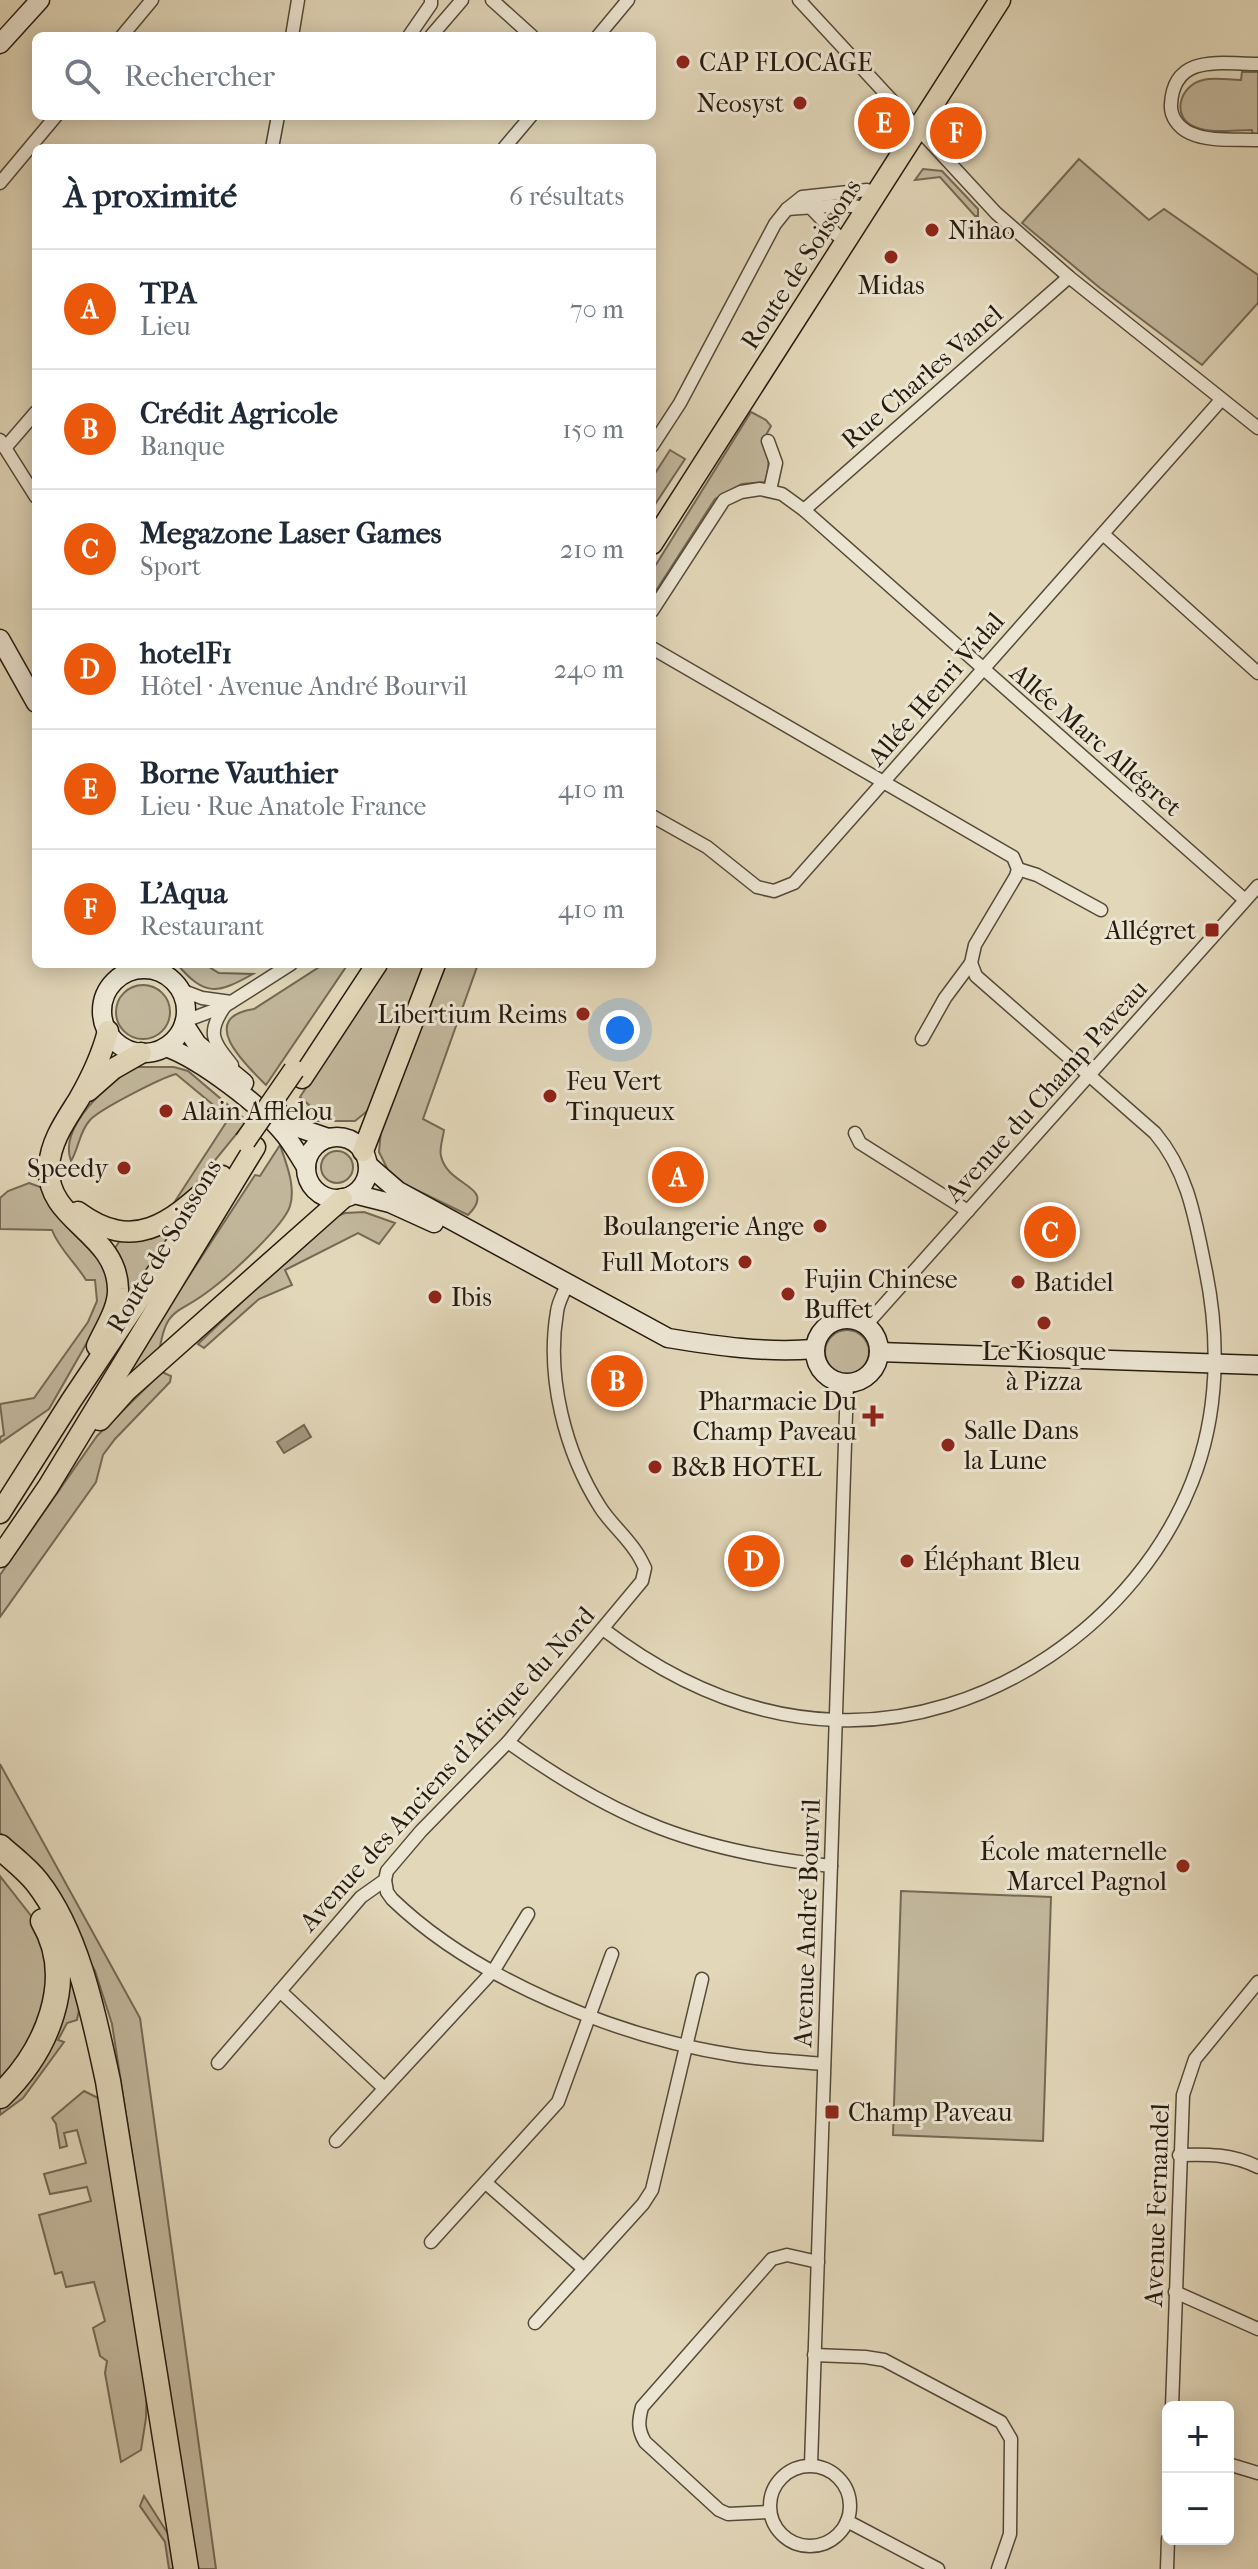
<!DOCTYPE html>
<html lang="fr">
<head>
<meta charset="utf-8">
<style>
	:root { --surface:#fff; --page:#f2f2f3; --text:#1f2937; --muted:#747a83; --line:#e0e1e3; --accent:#ea580c }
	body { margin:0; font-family:"IM FELL French Canon",serif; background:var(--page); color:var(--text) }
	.controls { position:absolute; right:24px; bottom:24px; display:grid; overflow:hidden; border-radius:12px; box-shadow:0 4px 20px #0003 }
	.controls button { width:72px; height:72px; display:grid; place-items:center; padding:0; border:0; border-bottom:2px solid var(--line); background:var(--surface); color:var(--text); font:40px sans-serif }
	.you { position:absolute; left:620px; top:1030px; width:28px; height:28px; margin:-20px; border:6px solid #fff; border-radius:50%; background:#1a73e8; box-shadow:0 0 0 12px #1a73e833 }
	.badge { display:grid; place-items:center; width:52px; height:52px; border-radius:50%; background:var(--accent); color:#fff; font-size:26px; font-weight:700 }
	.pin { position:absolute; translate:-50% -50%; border:4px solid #fff; box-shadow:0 2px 8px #0006 }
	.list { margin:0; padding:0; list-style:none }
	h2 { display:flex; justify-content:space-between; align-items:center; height:104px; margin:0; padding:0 32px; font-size:34px }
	h2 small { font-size:26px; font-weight:400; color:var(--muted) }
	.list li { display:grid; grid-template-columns:52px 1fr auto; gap:24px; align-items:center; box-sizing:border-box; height:120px; padding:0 32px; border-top:2px solid var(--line) }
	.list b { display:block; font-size:30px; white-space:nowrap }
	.list p { margin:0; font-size:26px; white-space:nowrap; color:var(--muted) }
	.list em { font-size:26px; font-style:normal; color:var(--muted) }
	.icon { flex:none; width:44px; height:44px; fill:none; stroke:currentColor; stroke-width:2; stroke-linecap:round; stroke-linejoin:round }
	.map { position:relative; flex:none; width:1258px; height:2569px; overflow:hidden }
	.search { position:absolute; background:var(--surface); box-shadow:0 4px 20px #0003; left:32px; top:32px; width:624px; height:88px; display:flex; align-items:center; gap:20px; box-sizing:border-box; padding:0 28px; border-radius:12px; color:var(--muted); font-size:30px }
	.panel { position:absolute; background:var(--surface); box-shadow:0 4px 20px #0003; left:32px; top:144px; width:624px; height:824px; border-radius:12px }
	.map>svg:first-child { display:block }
	.green { fill:#c2b79c; stroke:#746955; stroke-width:2 }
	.water { fill:#a2977f; stroke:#706552; stroke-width:2 }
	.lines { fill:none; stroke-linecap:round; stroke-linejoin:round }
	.street-casing { stroke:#554a39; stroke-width:15 }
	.secondary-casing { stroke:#261b0e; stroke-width:21 }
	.primary-casing { stroke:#261b0e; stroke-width:23 }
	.highway-casing { stroke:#261b0e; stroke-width:27 }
	.street { stroke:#ece5d2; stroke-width:12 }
	.secondary { stroke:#ece5d2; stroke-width:18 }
	.primary { stroke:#e2d7b9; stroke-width:20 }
	.highway { stroke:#e2d7b9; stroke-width:24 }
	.primary-bridge-casing { stroke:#261b0e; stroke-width:23; stroke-linecap:butt }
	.primary-bridge { stroke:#e2d7b9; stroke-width:20 }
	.poi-dot { fill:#8f2418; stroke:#ece5d2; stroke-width:3 }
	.labels { text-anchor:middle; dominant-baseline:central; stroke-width:6; stroke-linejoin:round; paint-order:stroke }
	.poi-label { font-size:26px; fill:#261b0e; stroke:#ece5d2; text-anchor:start }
	.street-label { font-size:26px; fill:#261b0e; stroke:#ece5d2 }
</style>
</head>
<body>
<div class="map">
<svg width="1258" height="2569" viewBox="0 0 1258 2569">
	<rect width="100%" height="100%" fill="#e2d7b9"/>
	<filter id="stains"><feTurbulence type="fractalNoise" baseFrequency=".0025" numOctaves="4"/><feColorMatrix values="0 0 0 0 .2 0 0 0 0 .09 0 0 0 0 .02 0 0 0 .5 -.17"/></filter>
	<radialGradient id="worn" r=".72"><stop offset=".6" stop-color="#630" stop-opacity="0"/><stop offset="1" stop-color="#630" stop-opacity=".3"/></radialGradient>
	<g class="green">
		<path d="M1242 72H1258V138L1253 137 1252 130C1234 130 1211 134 1195 127 1170 117 1180 85 1203 80 1214 77 1229 80 1241 80Z"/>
		<path d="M1079 159 1149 220 1164 209 1258 275V303L1202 365 1100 288 1022 223Z"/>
		<path d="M923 169 942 171 978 209V216H975L940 177 915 180Z"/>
		<path d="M751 412 766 420 771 426 762 442C770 457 770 466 765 482L742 484 715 499 652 597V571Z"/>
		<path d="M670 450 685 459 652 509V478Z"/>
		<path d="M177 964H204L219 973 253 974C217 994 205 997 177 964Z"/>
		<path d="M324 964H348L266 1085C247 1066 195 1018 254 1009Z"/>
		<path d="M387 964H429L371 1108 355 1121H309L299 1118 309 1105 300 1097Z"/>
		<path d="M446 964H478L423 1119 444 1130C443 1138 439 1149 441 1156 448 1188 498 1185 468 1215L404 1184 388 1170 379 1152 381 1130 389 1104Z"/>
		<circle cx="143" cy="1012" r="27"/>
		<path d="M134 1067H174L188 1071 247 1121 173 1212 157 1222 114 1224 115 1219 126 1223 141 1221 170 1209 229 1118 176 1074C161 1078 100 1109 90 1120 79 1132 79 1148 71 1161 58 1126 109 1083 134 1067Z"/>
		<path d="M280 1145C286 1163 296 1186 290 1206 284 1226 229 1276 210 1290 177 1316 166 1305 159 1353L129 1378 125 1374 255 1175 260 1176Z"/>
		<circle cx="337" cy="1167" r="16"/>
		<path d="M29 1183 43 1188 47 1201 64 1223 105 1265 111 1291 105 1311 49 1409 0 1443V1437L4 1435 0 1404 34 1398 88 1322 97 1301 95 1280H86C75 1262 59 1249 52 1230L0 1229V1198L8 1191Z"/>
		<path d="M364 1212 395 1223 379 1244 358 1233 285 1270 292 1285 259 1299 204 1348 198 1344 327 1220 345 1213Z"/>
		<path d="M180 1227 129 1304 127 1283 113 1251 121 1239H151Z"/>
		<circle cx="847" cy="1352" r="22"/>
		<path d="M162 1372 171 1376 170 1382 115 1439 103 1455 96 1482 0 1617V1575L97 1436Z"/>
		<path d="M0 1764 140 2018 216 2569H196L112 2024 95 1971 24 1851 0 1833Z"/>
		<path d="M0 1876 32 1917 45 1944 50 1997 43 2023 0 2082Z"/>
		<path d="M901 1891 1051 1897 1043 2141 893 2135Z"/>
		<path d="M65 1950 82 1994 77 2020 67 2023 58 2040 64 2042 23 2098 0 2115V2107C28 2089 54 2053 61 2020 66 1998 64 1972 65 1950Z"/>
		<path d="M84 2091 100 2099 111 2177 120 2187 147 2377 146 2418 141 2450 121 2462 105 2373 107 2361 100 2356 93 2328 105 2321 94 2282 66 2287 62 2272 55 2274 39 2215 91 2201 87 2187 50 2194 44 2174 86 2163 77 2130 64 2133 67 2146 60 2148 56 2124 52 2118Z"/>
		<path d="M144 2496 172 2540 177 2569H169L165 2542 140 2506Z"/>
	</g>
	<path class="water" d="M304 1425 311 1437 284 1453 277 1442Z"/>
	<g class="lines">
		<g class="street-casing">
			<g id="street">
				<path d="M492 0 532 36"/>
				<path d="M799 0 996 213 1069 277 1258 428"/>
				<path d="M122 36 152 0"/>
				<path d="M292 36 298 0"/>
				<path d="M409 36 431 4V0"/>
				<path d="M431 36 462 0"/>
				<path d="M598 36 628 0"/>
				<path d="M1258 64C1221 64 1174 53 1171 104 1170 117 1179 128 1190 133 1209 142 1237 139 1258 140"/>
				<path d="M272 148 278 116"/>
				<path d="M504 148 531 116"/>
				<path d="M0 183 56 116"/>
				<path d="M787 209 843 205 868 208"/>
				<path d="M812 209 837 235"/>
				<path d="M0 440 36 497"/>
				<path d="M768 441 776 463 770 490"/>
				<path d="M652 446 680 403 775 224 787 209 802 197 867 190"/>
				<path d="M5 448 36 412"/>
				<path d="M804 510 1069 277"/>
				<path d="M1103 534 1258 673"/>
				<path d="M652 611 724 500 741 492 760 489 782 494 804 510 1245 900"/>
				<path d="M652 648 1013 857 1018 869 1016 876 975 945 971 963 945 998 922 1039"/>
				<path d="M652 816 707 847 757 887 774 891 794 883 1221 400"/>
				<path d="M1018 869 1037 875 1101 910"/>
				<path d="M181 990 202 998 231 1002"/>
				<path d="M225 1006C206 1033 213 1041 232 1065"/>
				<path d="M185 1021 225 1006 291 964"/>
				<path d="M855 1133 860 1143 968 1211"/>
				<path d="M866 1325 1258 886"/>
				<path d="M603 1629C671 1681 749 1717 836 1720 987 1726 1137 1622 1192 1482 1219 1414 1220 1338 1205 1267 1195 1218 1188 1172 1155 1133L976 976 971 963"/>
				<path d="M508 1742C618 1821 696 1851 831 1866"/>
				<path d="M385 1880 387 1892 392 1899C476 1980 618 2037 733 2055 763 2060 794 2061 824 2064"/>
				<path d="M280 1991 384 2088"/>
				<path d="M218 2063 361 1897 385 1880 387 1871 421 1831 508 1742 642 1581 645 1568 641 1560C631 1540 612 1526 600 1507 565 1452 546 1377 557 1312 558 1302 564 1292 568 1283"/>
				<path d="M336 2141 494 1970 528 1914"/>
				<path d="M1179 2155C1208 2154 1232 2154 1258 2167"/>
				<path d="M486 2183 583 2268"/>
				<path d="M431 2242 558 2102 612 1954"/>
				<path d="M1175 2292 1258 2329"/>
				<path d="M535 2323 643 2204 652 2190 702 1979"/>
				<path d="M814 2355 865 2357 884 2360 1001 2422 1011 2439 1010 2534 998 2569"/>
				<path d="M1172 2407 1183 2095 1195 2059 1258 1982"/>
				<path d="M1228 2464 1258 2473"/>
				<path d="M811 2465 847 1383"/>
				<circle cx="810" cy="2506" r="40"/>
				<path d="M769 2512 728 2514 719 2510 645 2442C638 2430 638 2422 642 2407L772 2259 787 2255 818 2262"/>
				<path d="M847 2521 938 2569"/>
				<path d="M1167 2569 1168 2539"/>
			</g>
		</g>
		<g class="secondary-casing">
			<g id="secondary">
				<path d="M0 44 40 0"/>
				<path d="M0 639 36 703"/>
				<circle cx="144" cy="1011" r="42"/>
				<path d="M184 1024 197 1044 244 1083"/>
				<path d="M166 1047C200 1059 263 1107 285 1135 293 1145 299 1156 306 1167"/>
				<path d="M276 1110 296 1127 328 1138"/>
				<circle cx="337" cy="1168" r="31"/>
				<path d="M368 1165 398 1191 668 1338C717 1346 765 1353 814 1349"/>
				<path d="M354 1194 390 1203 434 1223"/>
				<circle cx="847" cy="1351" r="32"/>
				<path d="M879 1352 1258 1365"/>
			</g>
		</g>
		<g class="primary-casing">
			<g id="primary">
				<path d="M652 544 1000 0"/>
				<path d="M302 1078 377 964"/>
				<path d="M88 1091 113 1069 141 1053"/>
				<path d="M363 1151 435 964"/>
				<path d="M78 1212C139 1257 176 1216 222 1176"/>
				<path d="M97 1346C104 1330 119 1308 118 1289 117 1232 45 1221 49 1166 51 1140 66 1120 79 1099 91 1078 102 1055 108 1031"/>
				<path d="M100 1420 126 1391 342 1199"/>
				<path d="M0 1513 71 1401 207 1198"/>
				<path d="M0 1557 48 1487 255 1147"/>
			</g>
		</g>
		<g class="highway-casing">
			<g id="highway">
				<path d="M0 1847C12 1858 27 1869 37 1882 78 1934 94 2017 108 2081L186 2569"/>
				<path d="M0 2096C46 2052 78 1980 43 1921"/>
			</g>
		</g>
		<use href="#street" class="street"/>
		<use href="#secondary" class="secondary"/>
		<use href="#primary" class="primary"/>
		<use href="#highway" class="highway"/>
		<g class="primary-bridge-casing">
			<path id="primary-bridge" d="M245 1141 294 1070"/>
		</g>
		<use href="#primary-bridge" class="primary-bridge"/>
	</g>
	<g class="poi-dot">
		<circle cx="683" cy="62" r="8"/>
		<circle cx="800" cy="103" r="8"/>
		<circle cx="932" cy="230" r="8"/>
		<circle cx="891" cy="257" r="8"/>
		<rect x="1204" y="922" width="16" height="16" rx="4"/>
		<circle cx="583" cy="1014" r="8"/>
		<circle cx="550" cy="1096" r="8"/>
		<circle cx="166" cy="1111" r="8"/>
		<circle cx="124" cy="1168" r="8"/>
		<circle cx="820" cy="1226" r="8"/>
		<circle cx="745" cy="1262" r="8"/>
		<circle cx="1018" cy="1282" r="8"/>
		<circle cx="788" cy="1294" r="8"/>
		<circle cx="435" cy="1297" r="8"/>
		<circle cx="1044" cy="1323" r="8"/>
		<path d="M869 1404h8v8h8v8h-8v8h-8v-8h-8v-8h8z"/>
		<circle cx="948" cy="1445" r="8"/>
		<circle cx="655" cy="1467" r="8"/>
		<circle cx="907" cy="1561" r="8"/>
		<circle cx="1183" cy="1866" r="8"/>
		<rect x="824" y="2104" width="16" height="16" rx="4"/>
	</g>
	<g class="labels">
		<g class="poi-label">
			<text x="699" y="62">CAP FLOCAGE</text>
			<text x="784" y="103" text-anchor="end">Neosyst</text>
			<text x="948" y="230">Nihao</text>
			<text x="891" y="285" text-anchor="middle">Midas</text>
			<text x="1196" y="930" text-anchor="end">Allégret</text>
			<text x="567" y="1014" text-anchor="end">Libertium Reims</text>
			<text x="566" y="1081">Feu Vert<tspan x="566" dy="30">Tinqueux</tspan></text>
			<text x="182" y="1111">Alain Afflelou</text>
			<text x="108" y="1168" text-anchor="end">Speedy</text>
			<text x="804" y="1226" text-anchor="end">Boulangerie Ange</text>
			<text x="729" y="1262" text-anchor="end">Full Motors</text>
			<text x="804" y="1279">Fujin Chinese<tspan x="804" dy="30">Buffet</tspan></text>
			<text x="1034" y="1282">Batidel</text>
			<text x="451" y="1297">Ibis</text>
			<text x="1044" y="1351" text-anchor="middle">Le Kiosque<tspan x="1044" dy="30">à Pizza</tspan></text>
			<text x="857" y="1401" text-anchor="end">Pharmacie Du<tspan x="857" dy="30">Champ Paveau</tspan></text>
			<text x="964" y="1430">Salle Dans<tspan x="964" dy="30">la Lune</tspan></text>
			<text x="671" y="1467">B&amp;B HOTEL</text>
			<text x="923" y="1561">Éléphant Bleu</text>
			<text x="1167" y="1851" text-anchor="end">École maternelle<tspan x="1167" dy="30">Marcel Pagnol</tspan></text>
			<text x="848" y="2112">Champ Paveau</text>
		</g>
		<g class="street-label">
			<text transform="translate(801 264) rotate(-57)">Route de Soissons</text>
			<text transform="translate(922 377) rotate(-41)">Rue Charles Vanel</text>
			<text transform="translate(936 689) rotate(-49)">Allée Henri Vidal</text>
			<text transform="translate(1096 740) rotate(41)">Allée Marc Allégret</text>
			<text transform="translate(1046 1091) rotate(-48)">Avenue du Champ Paveau</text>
			<text transform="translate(164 1246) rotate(-59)">Route de Soissons</text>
			<text transform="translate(447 1769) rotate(-48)">Avenue des Anciens d'Afrique du Nord</text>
			<text transform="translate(807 1923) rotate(-88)">Avenue André Bourvil</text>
			<text transform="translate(1157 2205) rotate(-88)">Avenue Fernandel</text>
		</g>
	</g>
	<rect width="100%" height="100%" filter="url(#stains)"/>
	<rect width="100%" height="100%" fill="url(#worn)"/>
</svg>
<div class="controls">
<button>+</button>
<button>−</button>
</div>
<div class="you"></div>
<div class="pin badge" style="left:678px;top:1177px">A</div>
<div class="pin badge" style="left:617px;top:1381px">B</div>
<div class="pin badge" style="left:1050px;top:1232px">C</div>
<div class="pin badge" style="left:754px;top:1561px">D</div>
<div class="pin badge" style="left:884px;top:123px">E</div>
<div class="pin badge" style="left:956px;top:133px">F</div>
<div class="search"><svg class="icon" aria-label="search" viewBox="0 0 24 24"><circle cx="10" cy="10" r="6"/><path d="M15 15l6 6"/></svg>Rechercher</div>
<section class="panel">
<h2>À proximité<small>6 résultats</small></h2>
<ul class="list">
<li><span class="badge">A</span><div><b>TPA</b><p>Lieu</p></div><em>70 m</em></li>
<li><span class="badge">B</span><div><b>Crédit Agricole</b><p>Banque</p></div><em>150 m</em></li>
<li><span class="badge">C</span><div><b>Megazone Laser Games</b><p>Sport</p></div><em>210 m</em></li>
<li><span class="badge">D</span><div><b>hotelF1</b><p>Hôtel · Avenue André Bourvil</p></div><em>240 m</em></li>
<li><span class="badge">E</span><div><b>Borne Vauthier</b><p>Lieu · Rue Anatole France</p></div><em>410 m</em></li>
<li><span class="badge">F</span><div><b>L'Aqua</b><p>Restaurant</p></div><em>410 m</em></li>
</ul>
</section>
</div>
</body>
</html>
